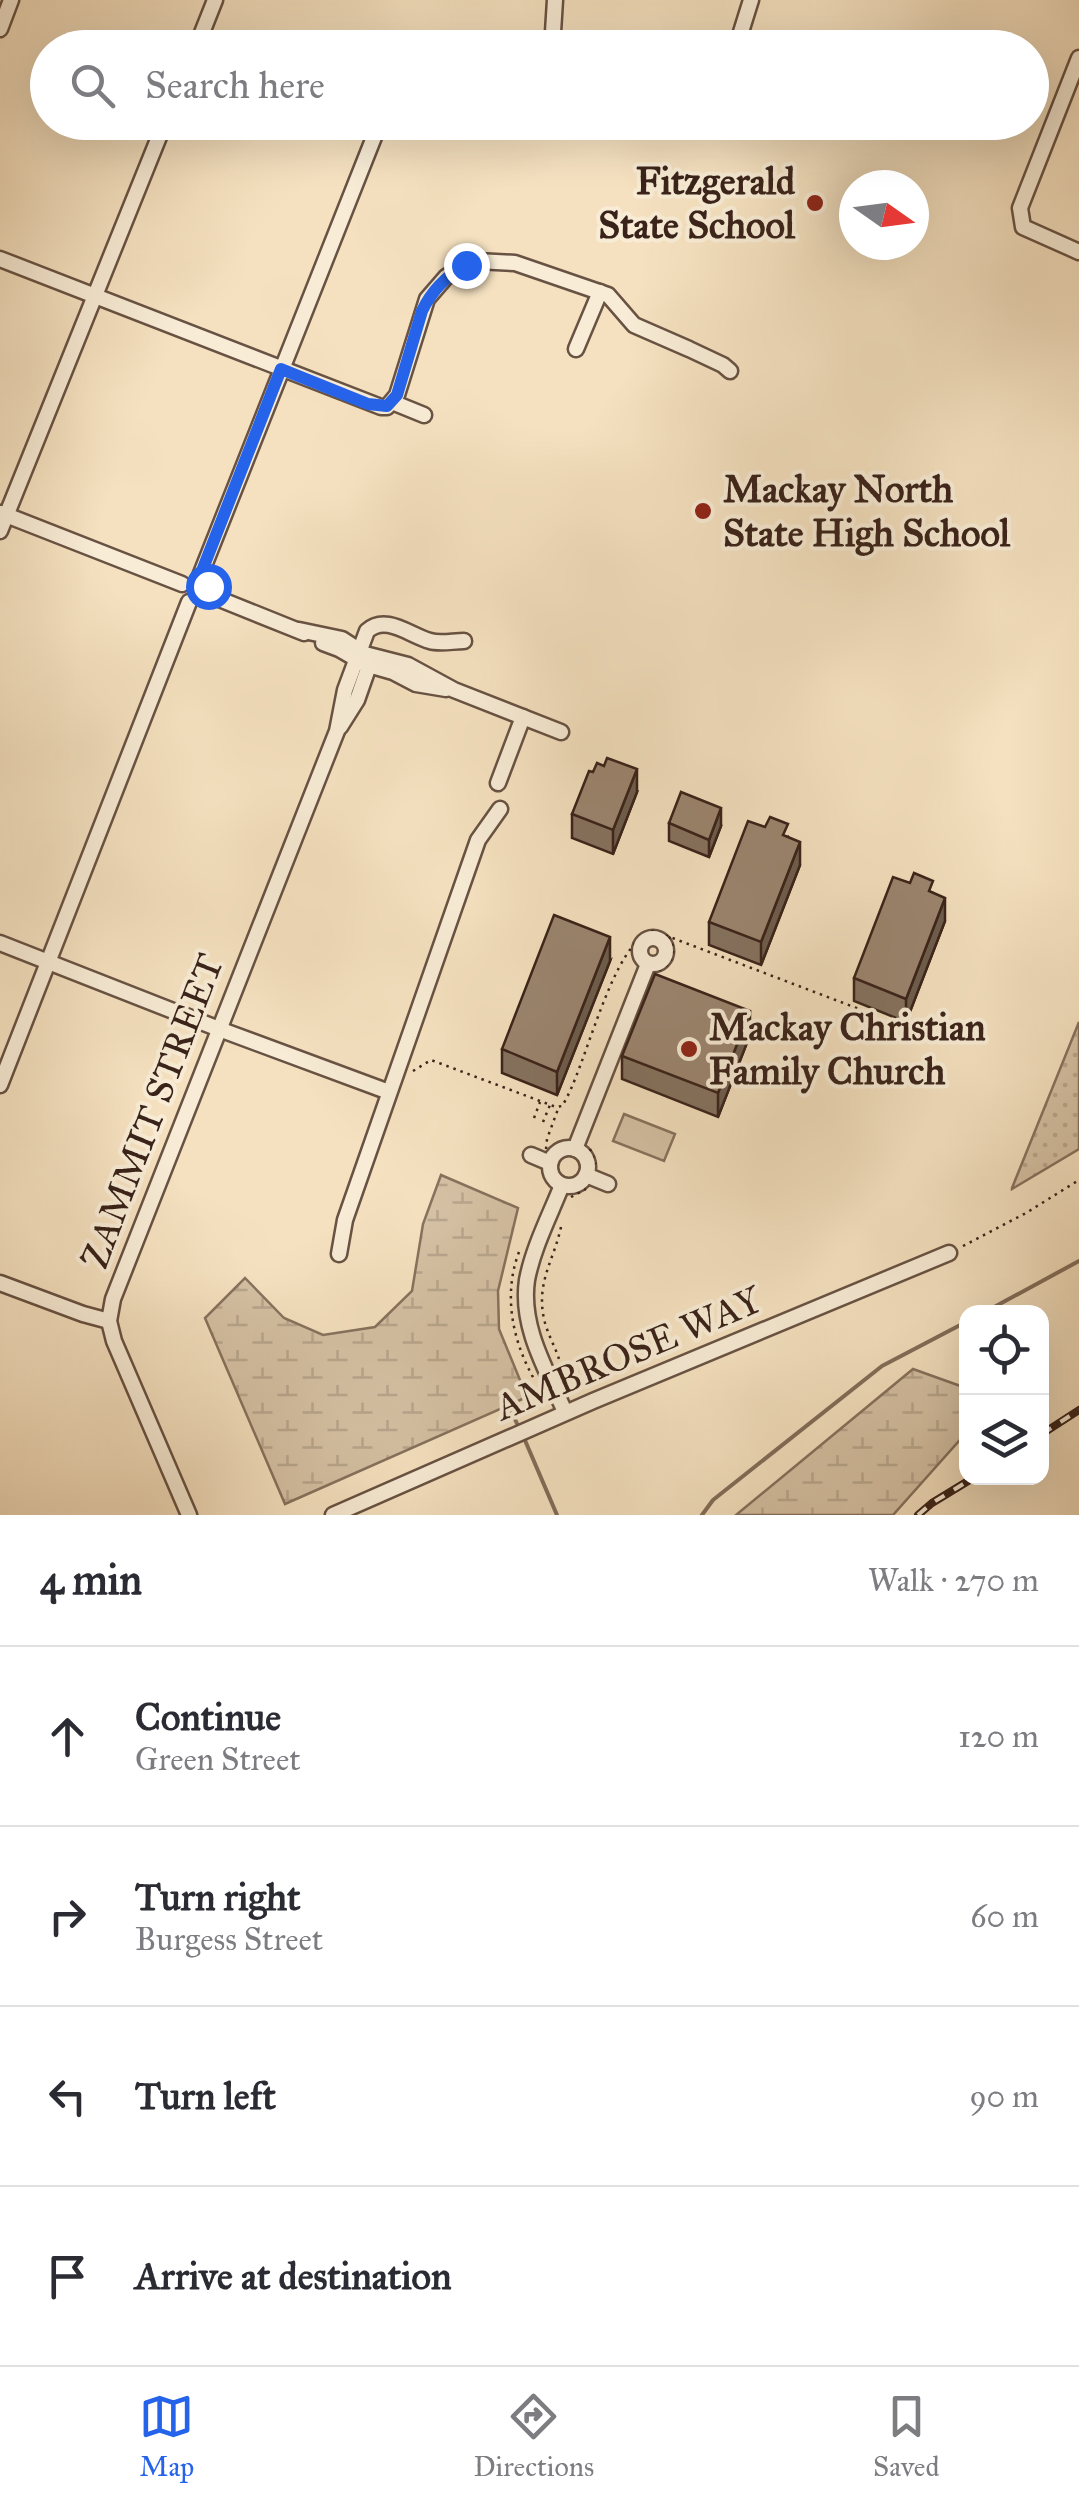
<!DOCTYPE html>
<html lang="en">
<head>
<meta charset="utf-8">
<style>
	:root { --surface:#fff; --page:#f2f2f3; --text:#2b2b33; --muted:#7c7c81; --line:#e1e1e2; --accent:#2563eb }
	body { margin:0; font-family:"IM FELL Great Primer",serif; background:var(--page); color:var(--text) }
	.controls { position:absolute; right:30px; bottom:30px; display:grid; overflow:hidden; border-radius:20px; box-shadow:0 10px 40px #0002 }
	.controls button { width:90px; height:90px; display:grid; place-items:center; padding:0; border:0; border-bottom:2px solid var(--line); background:var(--surface); color:var(--text); font:50px sans-serif }
	.compass { position:absolute; left:839px; top:170px; width:90px; height:90px; border-radius:50%; background:var(--surface); box-shadow:0 10px 40px #0002; rotate:104deg }
	.stop { position:absolute; width:30px; height:30px; margin:-22px; border:8px solid #2563eb; border-radius:50%; background:#fff }
	.stop.end { background:#2563eb; border-color:#fff; box-shadow:0 2px 10px #0008 }
	.list { margin:0; padding:0; list-style:none }
	h2 { display:flex; justify-content:space-between; align-items:center; height:130px; margin:0; padding:0 40px; font-size:42px }
	h2 small { font-size:32px; font-weight:400; color:var(--muted) }
	.list li { display:grid; grid-template-columns:65px 1fr auto; gap:30px; align-items:center; box-sizing:border-box; height:180px; padding:0 40px; border-top:2px solid var(--line) }
	.list b { display:block; font-size:38px; white-space:nowrap }
	.list p { margin:0; font-size:32px; white-space:nowrap; color:var(--muted) }
	.list em { font-size:32px; font-style:normal; color:var(--muted) }
	.icon { flex:none; width:55px; height:55px; fill:none; stroke:currentColor; stroke-width:2; stroke-linecap:round; stroke-linejoin:round }
	.map { position:relative; flex:none; width:1079px; height:1515px; overflow:hidden }
	.search { position:absolute; background:var(--surface); box-shadow:0 10px 40px #0002; left:30px; right:30px; top:30px; height:110px; display:flex; align-items:center; gap:25px; box-sizing:border-box; padding:0 35px; border-radius:55px; color:var(--muted); font-size:38px }
	.sheet { height:850px; background:var(--surface) }
	nav { display:flex; justify-content:space-around; align-items:center; box-sizing:border-box; height:140px; border-top:2px solid var(--line); background:var(--surface); font-size:28px; color:var(--muted) }
	nav a { display:grid; justify-items:center; gap:5px }
	nav .on { color:var(--accent) }
	.map>svg:first-child { display:block }
	.grass { fill:#d5c1a4; stroke:#87725e; stroke-width:2.5 }
	.wetland { fill:url(#wetland-marsh); stroke:#87725e; stroke-width:2.5 }
	.park { fill:url(#park-dots); stroke:#87725e; stroke-width:2.5 }
	.lines { fill:none; stroke-linecap:round; stroke-linejoin:round }
	.stream { stroke:#836e5b; stroke-width:4 }
	.minor-casing { stroke:#685243; stroke-width:19 }
	.path { stroke:#392219; stroke-width:2.5; stroke-dasharray:2.5 5; stroke-linecap:butt }
	.minor { stroke:#f8ecd6; stroke-width:14 }
	.rail-casing { stroke:#392219; stroke-width:8 }
	.rail { stroke:#f8ecd6; stroke-width:4; stroke-dasharray:11; stroke-linecap:butt }
	.wall { fill:#857260; stroke:#392219; stroke-width:2.5 }
	.shaded-wall { fill:#6c5d4e; stroke:#392219; stroke-width:2.5 }
	.building { fill:#9b8570; stroke:#392219; stroke-width:2.5 }
	.route { stroke:#2563eb; stroke-width:12 }
	.poi-dot { fill:#8f2418; stroke:#f8ecd6; stroke-width:4 }
	.labels { text-anchor:middle; dominant-baseline:central; stroke-width:8; stroke-linejoin:round; paint-order:stroke }
	.poi-label { font-size:38px; font-weight:bold; fill:#392219; stroke:#f8ecd6; text-anchor:start }
	.street-label { font-size:38px; fill:#392219; stroke:#f8ecd6 }
</style>
</head>
<body>
<div class="map">
<svg width="1079" height="1515" viewBox="0 0 1079 1515">
	<defs>
		<pattern id="wetland-marsh" width="20" height="14" patternUnits="userSpaceOnUse" patternTransform="scale(2.5)"><rect width="20" height="14" fill="#d5c1a4"/><path d="M1 5h8M5 5V1M11 12h8M15 12V8" fill="none" stroke="#b8a68d"/></pattern>
		<pattern id="park-dots" width="8" height="8" patternUnits="userSpaceOnUse" patternTransform="scale(2.5)"><rect width="8" height="8" fill="#d5c1a4"/><path d="M2 2h.1M6 6h.1" fill="none" stroke="#b8a68d" stroke-width="1.8" stroke-linecap="round"/></pattern>
	</defs>
	<rect width="100%" height="100%" fill="#f5e1c0"/>
	<filter id="stains"><feTurbulence type="fractalNoise" baseFrequency=".002" numOctaves="4"/><feColorMatrix values="0 0 0 0 .2 0 0 0 0 .09 0 0 0 0 .02 0 0 0 .5 -.17"/></filter>
	<radialGradient id="worn" r=".72"><stop offset=".6" stop-color="#630" stop-opacity="0"/><stop offset="1" stop-color="#630" stop-opacity=".3"/></radialGradient>
	<path class="grass" d="M624 1114 675 1134 664 1161 613 1141Z"/>
	<g class="wetland">
		<path d="M441 1175 518 1208 498 1291 499 1329 527 1397 285 1504 205 1318 245 1278 284 1318 323 1335 375 1327 412 1291 423 1224Z"/>
		<path d="M913 1369 966 1388V1433L893 1515H736Z"/>
	</g>
	<path class="park" d="M1079 1022V1149L1012 1189V1188Z"/>
	<g class="lines">
		<g class="stream">
			<path d="M985 1312 1079 1261"/>
			<path d="M505 1398 520 1430"/>
			<path d="M524 1438 557 1515"/>
			<path d="M702 1515 713 1500 882 1366 966 1322"/>
		</g>
		<g class="minor-casing">
			<g id="minor">
				<path d="M0 29 11 0"/>
				<path d="M196 48 215 0"/>
				<path d="M552 48 555 0"/>
				<path d="M736 48 751 0"/>
				<path d="M1079 58 1020 208 1023 227 1079 252"/>
				<path d="M0 259 381 407H387L397 395 427 299 446 277 466 265 477 261 515 263 608 295 634 325 689 349 723 365 730 371"/>
				<path d="M576 349 600 292"/>
				<path d="M392 402 424 415"/>
				<path d="M1 513 182 584"/>
				<path d="M0 531 165 122"/>
				<path d="M200 576 380 122"/>
				<path d="M207 594 304 633"/>
				<path d="M299 630 342 639 365 654 408 665 454 690 561 732"/>
				<path d="M323 643 339 649 365 664 393 672 416 684 446 689"/>
				<path d="M340 727 357 700 371 660"/>
				<path d="M498 783 523 717"/>
				<circle cx="653" cy="951" r="13"/>
				<path d="M0 943 219 1029 389 1092"/>
				<path d="M0 1085 189 602"/>
				<circle cx="569" cy="1167" r="19"/>
				<path d="M575 1149 648 964"/>
				<path d="M531 1155 550 1163"/>
				<path d="M586 1175 608 1184"/>
				<path d="M562 1185C550 1215 533 1248 527 1280 520 1327 547 1371 565 1412"/>
				<path d="M339 1254 345 1220 478 840 500 809"/>
				<path d="M0 1283 83 1314 109 1321"/>
				<path d="M189 1515 114 1341 109 1321 113 1299 337 731 345 690 367 631C386 614 409 635 430 641 440 644 453 641 464 641"/>
				<path d="M333 1515 593 1401 949 1253"/>
			</g>
		</g>
		<g class="path">
			<path d="M659 970C674 963 677 949 668 935"/>
			<path d="M413 1071 431 1060 556 1107 562 1106C586 1070 612 939 654 931L875 1015"/>
			<path d="M534 1118 540 1102"/>
			<path d="M543 1122 550 1105"/>
			<path d="M546 1149 547 1139 558 1109"/>
			<path d="M590 1149 596 1164"/>
			<path d="M571 1197 586 1189"/>
			<path d="M561 1227C554 1260 536 1282 544 1319 548 1337 560 1354 562 1372"/>
			<path d="M963 1246 1026 1213 1079 1180"/>
			<path d="M519 1252C503 1294 512 1340 534 1379"/>
		</g>
		<use href="#minor" class="minor"/>
		<g class="rail-casing">
			<g id="rail">
				<path d="M1042 1434 1079 1410"/>
				<path d="M918 1515 932 1503 973 1478"/>
			</g>
		</g>
		<use href="#rail" class="rail"/>
	</g>
	<g class="wall">
		<path d="M637 792 613 854 572 838V814Z"/>
		<path d="M669 823 721 826 709 857 669 841Z"/>
		<path d="M788 837 800 865 761 965 709 945V922Z"/>
		<path d="M910 883 933 893 945 921 906 1022 854 1001V978Z"/>
		<path d="M610 961 557 1095 502 1073V1049Z"/>
		<path d="M750 1035 718 1117 622 1079V1056Z"/>
	</g>
	<g class="shaded-wall">
		<path d="M637 769V792L613 854V830Z"/>
		<path d="M721 808V826L709 857V840Z"/>
		<path d="M800 842V865L761 965V942Z"/>
		<path d="M945 898V921L906 1022V999Z"/>
		<path d="M610 937V961L557 1095V1072Z"/>
		<path d="M750 1011V1035L718 1117V1093Z"/>
	</g>
	<g class="building">
		<path d="M607 758 637 769 613 830 572 814 589 771 593 772 597 763 604 766Z"/>
		<path d="M681 792 721 808 709 840 669 823Z"/>
		<path d="M770 817 788 824 783 835 800 842 761 942 709 922 748 821 765 827Z"/>
		<path d="M914 873 933 881 929 891 945 898 906 999 854 978 893 877 910 883Z"/>
		<path d="M554 915 610 937 557 1072 502 1049Z"/>
		<path d="M655 974 750 1011 718 1093 622 1056Z"/>
	</g>
	<g class="lines">
		<path class="route" d="M208 586 200 576 281 369 368 404 387 406 397 395 422 311C432 290 446 276 466 265"/>
	</g>
	<g class="poi-dot">
		<circle cx="815" cy="203" r="10"/>
		<circle cx="703" cy="511" r="10"/>
		<circle cx="689" cy="1049" r="10"/>
	</g>
	<g class="labels">
		<g class="poi-label">
			<text x="795" y="181" text-anchor="end">Fitzgerald<tspan x="795" dy="44">State School</tspan></text>
			<text x="723" y="489">Mackay North<tspan x="723" dy="44">State High School</tspan></text>
			<text x="709" y="1027">Mackay Christian<tspan x="709" dy="44">Family Church</tspan></text>
		</g>
		<g class="street-label">
			<text transform="translate(152 1111) rotate(-69)">ZAMMIT STREET</text>
			<text transform="translate(628 1353) rotate(-23)">AMBROSE WAY</text>
		</g>
	</g>
	<rect width="100%" height="100%" filter="url(#stains)"/>
	<rect width="100%" height="100%" fill="url(#worn)"/>
</svg>
<div class="controls">
<button><svg class="icon" aria-label="locate" viewBox="0 0 24 24"><circle cx="12" cy="12" r="6"/><path d="M12 2v4M12 18v4M2 12h4M18 12h4"/></svg></button>
<button><svg class="icon" aria-label="layers" viewBox="0 0 24 24"><path d="M12 4l9 5-9 5-9-5zM3 14l9 5 9-5"/></svg></button>
</div>
<svg class="compass" viewBox="-18 -18 36 36"><path d="M0-13l5 13h-10z" fill="#e53935"/><path d="M0 13l5-13h-10z" fill="#7c7c81"/></svg>
<div class="stop" style="left:208px;top:586px"></div>
<div class="stop end" style="left:466px;top:265px"></div>
<div class="search"><svg class="icon" aria-label="search" viewBox="0 0 24 24"><circle cx="10" cy="10" r="6"/><path d="M15 15l6 6"/></svg>Search here</div>
</div>
<section class="sheet">
<h2>4 min<small>Walk · 270 m</small></h2>
<ul class="list">
<li><svg class="icon" aria-label="ahead" viewBox="0 0 24 24"><path d="M12 20V5M6 11l6-6 6 6"/></svg><div><b>Continue</b><p>Green Street</p></div><em>120 m</em></li>
<li><svg class="icon" aria-label="right" viewBox="0 0 24 24"><path d="M7 20v-9h11M14 6l5 5-5 5"/></svg><div><b>Turn right</b><p>Burgess Street</p></div><em>60 m</em></li>
<li><svg class="icon" aria-label="left" viewBox="0 0 24 24"><path d="M17 20v-9H6M10 6l-5 5 5 5"/></svg><div><b>Turn left</b></div><em>90 m</em></li>
<li><svg class="icon" aria-label="arrive" viewBox="0 0 24 24"><path d="M6 21V4h12l-3 4 3 4H6"/></svg><div><b>Arrive at destination</b></div></li>
</ul>
</section>
<nav>
<a class="on"><svg class="icon" aria-label="map" viewBox="0 0 24 24"><path d="M3 6l6-2 6 2 6-2v14l-6 2-6-2-6 2zM9 4v14M15 6v14"/></svg>Map</a>
<a><svg class="icon" aria-label="directions" viewBox="0 0 24 24"><path d="M12 3l9 9-9 9-9-9zM9 14v-3h6M13 9l2 2-2 2"/></svg>Directions</a>
<a><svg class="icon" aria-label="saved" viewBox="0 0 24 24"><path d="M7 4h10v16l-5-4-5 4z"/></svg>Saved</a>
</nav>
</body>
</html>
